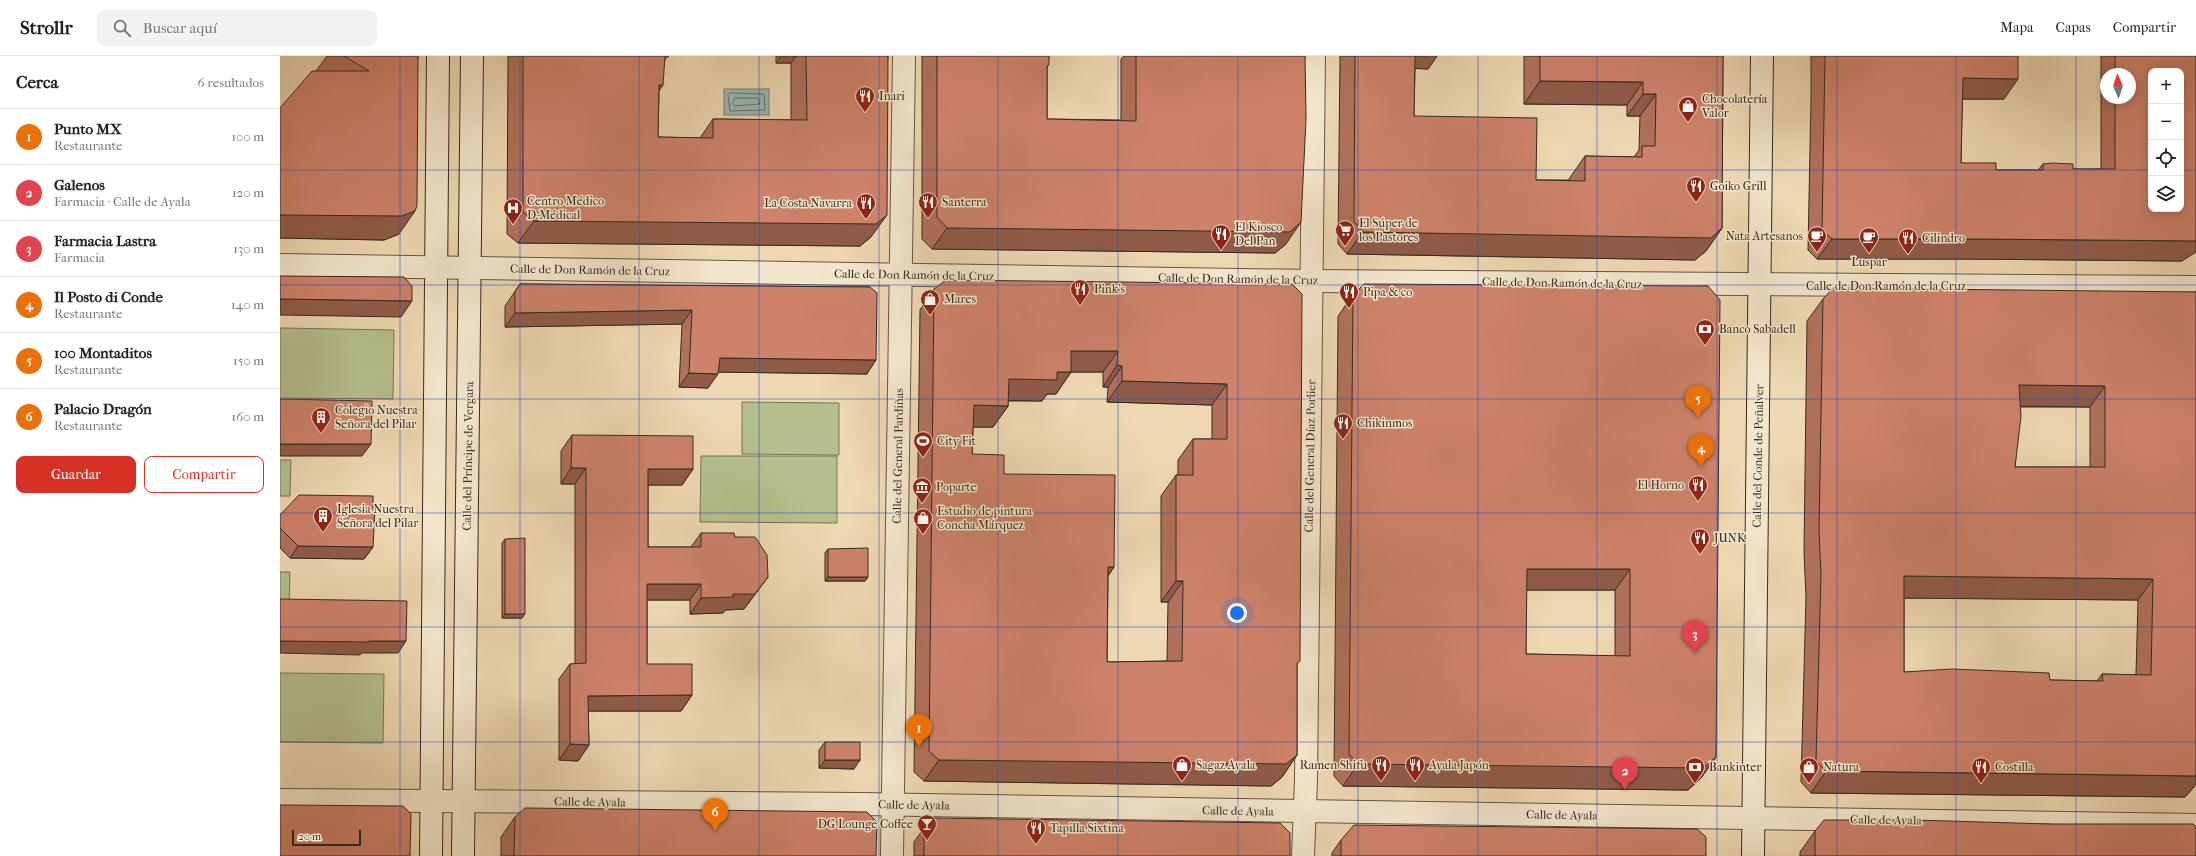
<!DOCTYPE html>
<html lang="es">
<head>
<meta charset="utf-8">
<style>
	:root { --surface:#fff; --page:#f2f2f2; --text:#202124; --muted:#757577; --line:#e0e0e0; --accent:#d93025 }
	body { margin:0; font-family:"IM FELL French Canon",serif; background:var(--page); color:var(--text) }
	.controls { position:absolute; right:12px; top:12px; display:grid; overflow:hidden; border-radius:8px; box-shadow:0 2px 10px #0003 }
	.controls button { width:36px; height:36px; display:grid; place-items:center; padding:0; border:0; border-bottom:1px solid var(--line); background:var(--surface); color:var(--text); font:20px sans-serif }
	.compass { position:absolute; left:1820px; top:12px; width:36px; height:36px; border-radius:50%; background:var(--surface); box-shadow:0 2px 10px #0003; rotate:357deg }
	.scale { position:absolute; left:12px; bottom:10px; width:69px; box-sizing:border-box; padding-left:4px; border:2px solid #362b22; border-top:0; font-size:11px; line-height:14px; white-space:nowrap; color:#362b22; -webkit-text-stroke:3px #f4e6cd; paint-order:stroke }
	.you { position:absolute; left:957px; top:557px; width:14px; height:14px; margin:-10px; border:3px solid #fff; border-radius:50%; background:#1a73e8; box-shadow:0 0 0 6px #1a73e833 }
	.badge { display:grid; place-items:center; width:26px; height:26px; border-radius:50%; background:var(--accent); color:#fff; font-size:13px; font-weight:700 }
	.pin { position:absolute; translate:-50% -33px; filter:drop-shadow(0 1px 2px #0008) }
	.pin::after { content:''; position:absolute; top:21px; width:14px; height:12px; background:inherit; clip-path:polygon(0 0,100% 0,50% 100%) }
	.list { margin:0; padding:0; list-style:none }
	h2 { display:flex; justify-content:space-between; align-items:center; height:52px; margin:0; padding:0 16px; font-size:17px }
	h2 small { font-size:13px; font-weight:400; color:var(--muted) }
	.list li { display:grid; grid-template-columns:26px 1fr auto; gap:12px; align-items:center; box-sizing:border-box; height:56px; padding:0 16px; border-top:1px solid var(--line) }
	.list b { display:block; font-size:15px; white-space:nowrap }
	.list p { margin:0; font-size:13px; white-space:nowrap; color:var(--muted) }
	.list em { font-size:13px; font-style:normal; color:var(--muted) }
	.actions { display:flex; gap:8px; padding:12px 16px }
	.actions a { flex:1; padding:9px 0; border:1px solid var(--accent); border-radius:8px; text-align:center; font-size:14px; color:var(--accent) }
	.actions .main { background:var(--accent); color:#fff }
	.icon { flex:none; width:22px; height:22px; fill:none; stroke:currentColor; stroke-width:2; stroke-linecap:round; stroke-linejoin:round }
	.map { position:relative; flex:none; width:1916px; height:800px; overflow:hidden }
	header { display:flex; align-items:center; gap:24px; box-sizing:border-box; height:56px; padding:0 20px; background:var(--surface); border-bottom:1px solid var(--line) }
	header strong { font-size:19px }
	nav { display:flex; gap:22px; margin-inline-start:auto; font-size:14px }
	.search { width:280px; height:36px; background:var(--page); display:flex; align-items:center; gap:10px; box-sizing:border-box; padding:0 14px; border-radius:8px; color:var(--muted); font-size:15px }
	main { display:flex }
	aside { flex:1; background:var(--surface) }
	.map>svg:first-child { display:block }
	.green { fill:#b5bf8e; stroke:#767558 }
	.water { fill:#9bb9b3; stroke:#738079 }
	.lines { fill:none; stroke-linecap:round; stroke-linejoin:round }
	.shore { stroke:#68726a; stroke-width:1 }
	.street-casing { stroke:#645646; stroke-width:24 }
	.secondary-casing { stroke:#362b22; stroke-width:24 }
	.street { stroke:#f4e6cd; stroke-width:22 }
	.secondary { stroke:#f4e6cd; stroke-width:22 }
	.wall { fill:#b1705b; stroke:#362b22; fill-rule:evenodd }
	.shaded-wall { fill:#905b4a; stroke:#362b22 }
	.building { fill:#ce826a; stroke:#362b22; fill-rule:evenodd }
	.grid { fill:none; stroke:#1d4ed8; stroke-width:1; stroke-opacity:0.55 }
	.labels { text-anchor:middle; dominant-baseline:central; stroke-width:3; stroke-linejoin:round; paint-order:stroke }
	.poi-label { font-size:12px; fill:#362b22; stroke:#f4e6cd; text-anchor:start }
	.street-label { font-size:12px; fill:#362b22; stroke:#f4e6cd }
</style>
</head>
<body>
<header>
<strong>Strollr</strong>
<div class="search"><svg class="icon" aria-label="search" viewBox="0 0 24 24"><circle cx="10" cy="10" r="6"/><path d="M15 15l6 6"/></svg>Buscar aquí</div>
<nav><a>Mapa</a><a>Capas</a><a>Compartir</a></nav>
</header>
<main>
<aside>
<h2>Cerca<small>6 resultados</small></h2>
<ul class="list">
<li><span class="badge" style="background:#e8710a">1</span><div><b>Punto MX</b><p>Restaurante</p></div><em>100 m</em></li>
<li><span class="badge" style="background:#e0444e">2</span><div><b>Galenos</b><p>Farmacia · Calle de Ayala</p></div><em>120 m</em></li>
<li><span class="badge" style="background:#e0444e">3</span><div><b>Farmacia Lastra</b><p>Farmacia</p></div><em>130 m</em></li>
<li><span class="badge" style="background:#e8710a">4</span><div><b>Il Posto di Conde</b><p>Restaurante</p></div><em>140 m</em></li>
<li><span class="badge" style="background:#e8710a">5</span><div><b>100 Montaditos</b><p>Restaurante</p></div><em>150 m</em></li>
<li><span class="badge" style="background:#e8710a">6</span><div><b>Palacio Dragón</b><p>Restaurante</p></div><em>160 m</em></li>
</ul>
<div class="actions"><a class="main">Guardar</a><a>Compartir</a></div>
</aside>
<div class="map">
<svg width="1916" height="800" viewBox="0 0 1916 800">
	<rect width="100%" height="100%" fill="#eed8b2"/>
	<filter id="stains"><feTurbulence type="fractalNoise" baseFrequency=".005" numOctaves="4"/><feColorMatrix values="0 0 0 0 .2 0 0 0 0 .09 0 0 0 0 .02 0 0 0 .5 -.17"/></filter>
	<radialGradient id="worn" r=".72"><stop offset=".6" stop-color="#630" stop-opacity="0"/><stop offset="1" stop-color="#630" stop-opacity=".3"/></radialGradient>
	<g class="green">
		<path d="M0 272 114 274 113 343 0 342Z"/>
		<path d="M462 346 559 347V399L462 398Z"/>
		<path d="M421 400H557V467L420 466Z"/>
		<path d="M0 404H11L10 440H0Z"/>
		<path d="M0 516H10L9 553 0 552Z"/>
		<path d="M0 617 104 618 103 687 0 686Z"/>
	</g>
	<rect class="water" x="444" y="33" width="45" height="26"/>
	<g class="lines">
		<g class="shore">
			<path d="M450 37 484 38 485 54 450 55 448 39Z"/>
			<path d="M455 42H478L480 48 455 50 453 48Z"/>
		</g>
		<g class="street-casing">
			<g id="street">
				<path d="M0 209 1032 225 1916 231"/>
				<path d="M0 744 579 748 1916 769"/>
				<path d="M612 800 624 0"/>
				<path d="M1023 800 1026 724 1034 0"/>
			</g>
		</g>
		<g class="secondary-casing">
			<g id="secondary">
				<path d="M151 800 158 0"/>
				<path d="M183 800 192 0"/>
				<path d="M1473 800 1482 0"/>
			</g>
		</g>
		<use href="#street" class="street"/>
		<use href="#secondary" class="secondary"/>
	</g>
	<g class="wall">
		<path d="M47 0H138L119 178 104 184 0 182V52L36 15Z"/>
		<path d="M228 0H389L385 3 379 35 378 81 420 82 433 63 511 64V7H496V0H608L591 181 580 190 238 187 227 178Z"/>
		<path d="M642 0H769L767 13V63L841 64V3L844 0H1025L1006 188 995 197 652 193 642 183Z"/>
		<path d="M1060 0H1157L1148 13 1135 12 1134 60 1256 124H1289V123L1305 100 1354 101 1359 94 1360 60H1347V49L1244 48V0H1443L1442 172 1426 195 1415 204 1067 198 1058 188Z"/>
		<path d="M1531 0H1738L1724 43H1682L1681 107 1716 114H1758L1763 108 1793 113H1821V0H1916L1902 205 1685 203H1537L1528 194 1531 41ZM1826 18H1850V42H1826Z"/>
		<path d="M240 228 590 231 587 318 438 316 428 332 399 331 402 268 225 271V250Z"/>
		<path d="M1012 228 1017 609V699L1002 721 991 730 644 725 634 716 640 254 654 233ZM791 316H823V331H828L827 346 932 349V383H913L898 404V419H896L881 440V546H888L887 605 827 606 828 520 834 511 724 418 692 398 693 371H713L728 350V345H762L767 338H776Z"/>
		<path d="M1428 230 1436 701 1421 722 1408 734 1063 730 1054 720 1058 260 1073 239ZM1246 534H1335V600L1246 598Z"/>
		<path d="M1916 236 1914 731 1905 741 1531 737 1521 726 1526 541 1524 496 1527 265 1543 243ZM1740 351H1810V411H1735ZM1624 542 1858 544 1856 619 1822 618 1817 625 1770 624 1624 616Z"/>
		<path d="M292 379 413 413 402 429H368V491H411L421 477 455 481 488 521 464 553 445 554 443 557 410 558V544H367V608L412 639 401 655H308L309 689 298 705 279 704V623L290 608H295V428H281V395Z"/>
		<path d="M0 459 93 491 84 503 10 502 0 492Z"/>
		<path d="M225 483 242 562H222V487Z"/>
		<path d="M548 493 588 521 585 525H545V497Z"/>
		<path d="M545 686 574 713 539 712V694Z"/>
		<path d="M235 761 596 800H221V781Z"/>
		<path d="M1769 768 1916 800H1520V796L1535 775Z"/>
		<path d="M644 772 1010 800H634V786Z"/>
		<path d="M1061 784 1426 800H1052V797Z"/>
	</g>
	<g class="shaded-wall">
		<path d="M501 0H516L511 7H496Z"/>
		<path d="M1128 0H1157L1148 13 1119 12Z"/>
		<path d="M1683 22 1738 23 1724 43H1669Z"/>
		<path d="M1260 25 1363 26 1347 49 1244 48Z"/>
		<path d="M379 29H383L368 51Z"/>
		<path d="M1363 38H1376L1360 60H1347Z"/>
		<path d="M135 155 119 178 104 184 0 182V159Z"/>
		<path d="M607 159 591 181 580 190 238 187 254 165Z"/>
		<path d="M1021 166 1006 188 995 197 652 193 667 172Z"/>
		<path d="M1442 172 1426 195 1415 204 1067 198 1083 176Z"/>
		<path d="M1552 183H1699L1916 185V196L1902 205 1685 203H1537Z"/>
		<path d="M0 243 132 245 121 261 0 259Z"/>
		<path d="M412 254 402 268 225 271 235 257Z"/>
		<path d="M791 295H838L823 316H776Z"/>
		<path d="M440 302 596 304 587 318 431 316Z"/>
		<path d="M837 309 842 310 828 331H823Z"/>
		<path d="M777 316H791L776 338H767L762 345 714 344 729 323Z"/>
		<path d="M409 317 438 318 428 332 399 331Z"/>
		<path d="M842 325 947 328 932 349 827 346Z"/>
		<path d="M1739 329 1825 330 1810 351 1724 350Z"/>
		<path d="M694 349 728 350 713 371H680Z"/>
		<path d="M0 388H91L82 400H0Z"/>
		<path d="M291 412H306L295 428H281Z"/>
		<path d="M368 413H413L402 429H357Z"/>
		<path d="M18 490 93 491 84 503 10 502Z"/>
		<path d="M828 511H834L819 532Z"/>
		<path d="M1247 513H1350L1335 534H1232Z"/>
		<path d="M1624 520 1873 523 1858 544 1609 542Z"/>
		<path d="M488 521 464 553 445 554 443 557 410 558 421 542 453 538Z"/>
		<path d="M548 521H588L585 525H545Z"/>
		<path d="M896 525H903L888 546H881Z"/>
		<path d="M367 528H421L410 544H356Z"/>
		<path d="M225 558H245L242 562H222Z"/>
		<path d="M0 585H126L118 597H81L80 599 0 597Z"/>
		<path d="M412 639 401 655H297L308 640Z"/>
		<path d="M290 688 309 689 298 705 279 704Z"/>
		<path d="M1017 699 1002 721 991 730 644 725 659 704Z"/>
		<path d="M1436 701 1421 722 1408 734 1063 730 1078 708Z"/>
		<path d="M545 704H580L574 713 539 712Z"/>
		<path d="M1546 715 1916 720V728L1905 741 1531 737Z"/>
	</g>
	<g class="building">
		<path d="M64 0H138L137 150 135 155 121 160 0 159V52L32 15H89Z"/>
		<path d="M243 0H385L383 29H379L378 81 433 82V63L527 64 526 0H608L607 159 596 168 254 165 243 156Z"/>
		<path d="M657 0H769V9L767 10V63L856 65V0H1025L1026 63 1021 166 1010 176 667 172 657 161Z"/>
		<path d="M1075 0H1135L1134 60 1257 62 1256 124 1305 125V100L1362 101V90H1375L1376 38H1363V26L1260 25V0H1443L1442 172 1431 182 1083 176 1074 165Z"/>
		<path d="M1545 0H1738V23L1683 22 1681 107H1716V114H1763V108L1772 107 1793 108V113H1835V42H1850V18H1835V0H1916V185L1699 183H1552L1542 174ZM1871 15H1901V153H1871Z"/>
		<path d="M0 220 124 221 132 230V245L0 243Z"/>
		<path d="M666 224 1012 228 1022 238 1020 605 1017 607V699L1006 708 659 704 649 695 654 233ZM791 295H838L837 309 842 310V325L947 328V383H913V419H896V525H903L902 605 827 606 828 511H834L835 419 724 418V399L692 398 694 349 728 350 729 323 777 324V316H791Z"/>
		<path d="M240 228 590 231 597 237 596 304 440 302 438 318 409 317 412 254 235 257V236Z"/>
		<path d="M1084 228 1428 230 1440 244 1436 701 1423 712 1078 708 1069 698 1073 239ZM1247 513H1350V600L1246 598Z"/>
		<path d="M1553 232 1916 236V720L1546 715 1536 705 1541 519 1539 474 1543 243ZM1739 329 1825 330V411H1735L1741 360ZM1624 520 1873 523 1871 619 1822 618 1823 625 1770 624 1769 617 1672 613 1624 616Z"/>
		<path d="M0 343 92 345 91 388H0Z"/>
		<path d="M292 379 413 380V413H368V491H421V477H454L455 481H475L487 499 488 521 475 538H453V541L421 542V528H367V608H412V639L308 640 309 689 290 688V608L306 607V412H291Z"/>
		<path d="M19 439 93 440V452L95 451 93 491 18 490 0 472V459Z"/>
		<path d="M245 482V558H225V483Z"/>
		<path d="M588 492V521H548V493Z"/>
		<path d="M0 543 127 545 126 585H89V586L0 585Z"/>
		<rect x="545" y="686" width="35" height="18"/>
		<path d="M0 749 123 750 131 758 130 800H0Z"/>
		<path d="M245 752 587 756 597 766 596 800H234L235 761Z"/>
		<path d="M654 762 1000 767 1010 777V800H644V772Z"/>
		<path d="M1544 764H1634L1769 768H1913L1916 771V800H1535V775Z"/>
		<path d="M1074 769 1417 773 1426 781V800H1061V784Z"/>
	</g>
	<path class="grid" d="M120 0V800M240 0V800M359 0V800M479 0V800M599 0V800M718 0V800M838 0V800M958 0V800M1078 0V800M1198 0V800M1317 0V800M1437 0V800M1557 0V800M1676 0V800M1796 0V800M0 114H1871M1901 114H1916M0 229H1916M0 343H1916M0 457H1916M0 571H1916M0 686H1916"/>
	<defs>
		<g id="restaurant-pin" transform="scale(1)"><path d="M0 17L-7.5 6A9.5 9.5 0 1 1 7.5 6Z" fill="#8f2418" stroke="#f4e6cd"/><path d="M-5-6h1v4h1v-4h1v4h1v-4h1v5L-1.5 .5V6h-2V.5L-5-1ZM5-6V6H3V1.5H1.5Q1.5-4 5-6Z" fill="#fff"/></g>
		<g id="shop-pin" transform="scale(1)"><path d="M0 17L-7.5 6A9.5 9.5 0 1 1 7.5 6Z" fill="#8f2418" stroke="#f4e6cd"/><path d="M-5-2.5h2.3a2.7 3.5 0 0 1 5.4 0H5L5.5 6h-11ZM-1.5-2.5h3a1.5 2.3 0 0 0-3 0Z" fill="#fff"/></g>
		<g id="hospital-pin" transform="scale(1)"><path d="M0 17L-7.5 6A9.5 9.5 0 1 1 7.5 6Z" fill="#8f2418" stroke="#f4e6cd"/><path d="M-5-5h3v3.5h4V-5h3V5h-3V1.5h-4V5h-3Z" fill="#fff"/></g>
		<g id="supermarket-pin" transform="scale(1)"><path d="M0 17L-7.5 6A9.5 9.5 0 1 1 7.5 6Z" fill="#8f2418" stroke="#f4e6cd"/><path d="M-6-5.5h2.5l.6 2H6L4.5 2H-2.5L-4.4-4H-6ZM-1.5 3.2a1.3 1.3 0 1 0 .1 0ZM3 3.2a1.3 1.3 0 1 0 .1 0Z" fill="#fff"/></g>
		<g id="cafe-pin" transform="scale(1)"><path d="M0 17L-7.5 6A9.5 9.5 0 1 1 7.5 6Z" fill="#8f2418" stroke="#f4e6cd"/><path d="M-5.5-4.5H6V0H3Q3 3.5 0 3.5H-2.5Q-5.5 3.5-5.5 0ZM3-3.2v2h1.7v-2ZM-6 4.5H4V6H-6Z" fill="#fff"/></g>
		<g id="bank-pin" transform="scale(1)"><path d="M0 17L-7.5 6A9.5 9.5 0 1 1 7.5 6Z" fill="#8f2418" stroke="#f4e6cd"/><path d="M-6-4H6V4H-6ZM0-2.3a2.3 2.3 0 1 0 0 4.6a2.3 2.3 0 1 0 0-4.6Z" fill="#fff"/></g>
		<g id="building-pin" transform="scale(1)"><path d="M0 17L-7.5 6A9.5 9.5 0 1 1 7.5 6Z" fill="#8f2418" stroke="#f4e6cd"/><path d="M-4-6H4V6H1V3H-1V6H-4ZM-2.5-4.3h1.7v1.8h-1.7ZM.8-4.3h1.7v1.8H.8ZM-2.5-1h1.7V.8h-1.7ZM.8-1h1.7V.8H.8Z" fill="#fff"/></g>
		<g id="stadium-pin" transform="scale(1)"><path d="M0 17L-7.5 6A9.5 9.5 0 1 1 7.5 6Z" fill="#8f2418" stroke="#f4e6cd"/><path d="M0-5a6.5 5 0 1 0 0 10a6.5 5 0 1 0 0-10ZM-3.5-1.8h7v3.6h-7Z" fill="#fff"/></g>
		<g id="museum-pin" transform="scale(1)"><path d="M0 17L-7.5 6A9.5 9.5 0 1 1 7.5 6Z" fill="#8f2418" stroke="#f4e6cd"/><path d="M0-6L6-3V-2H-6V-3ZM-5-1h2V3h-2ZM-1-1h2V3h-2ZM3-1h2V3H3ZM-6 4H6V6H-6Z" fill="#fff"/></g>
		<g id="bar-pin" transform="scale(1)"><path d="M0 17L-7.5 6A9.5 9.5 0 1 1 7.5 6Z" fill="#8f2418" stroke="#f4e6cd"/><path d="M-6-5H6L.8 .8V4.5H3.5V6h-7V4.5H-.8V.8Z" fill="#fff"/></g>
	</defs>
	<g fill-rule="evenodd">
		<use href="#restaurant-pin" x="585" y="40"/>
		<use href="#shop-pin" x="1408" y="50"/>
		<use href="#restaurant-pin" x="1416" y="130"/>
		<use href="#restaurant-pin" x="648" y="146"/>
		<use href="#restaurant-pin" x="586" y="147"/>
		<use href="#hospital-pin" x="233" y="152"/>
		<use href="#supermarket-pin" x="1065" y="174"/>
		<use href="#restaurant-pin" x="941" y="178"/>
		<use href="#cafe-pin" x="1537" y="180"/>
		<use href="#cafe-pin" x="1589" y="181"/>
		<use href="#restaurant-pin" x="1628" y="182"/>
		<use href="#restaurant-pin" x="800" y="233"/>
		<use href="#restaurant-pin" x="1069" y="236"/>
		<use href="#shop-pin" x="650" y="243"/>
		<use href="#bank-pin" x="1425" y="273"/>
		<use href="#building-pin" x="41" y="361"/>
		<use href="#restaurant-pin" x="1063" y="367"/>
		<use href="#stadium-pin" x="643" y="385"/>
		<use href="#restaurant-pin" x="1418" y="429"/>
		<use href="#museum-pin" x="642" y="431"/>
		<use href="#building-pin" x="43" y="460"/>
		<use href="#shop-pin" x="643" y="462"/>
		<use href="#restaurant-pin" x="1420" y="482"/>
		<use href="#shop-pin" x="902" y="709"/>
		<use href="#restaurant-pin" x="1101" y="709"/>
		<use href="#restaurant-pin" x="1135" y="709"/>
		<use href="#bank-pin" x="1415" y="711"/>
		<use href="#shop-pin" x="1529" y="711"/>
		<use href="#restaurant-pin" x="1701" y="711"/>
		<use href="#bar-pin" x="647" y="768"/>
		<use href="#restaurant-pin" x="756" y="772"/>
	</g>
	<g class="labels">
		<g class="poi-label">
			<text x="599" y="40">Inari</text>
			<text x="1422" y="43">Chocolatería<tspan x="1422" dy="14">Valor</tspan></text>
			<text x="1430" y="130">Goiko Grill</text>
			<text x="247" y="145">Centro Médico<tspan x="247" dy="14">D-Médical</tspan></text>
			<text x="662" y="146">Santerra</text>
			<text x="572" y="147" text-anchor="end">La Costa Navarra</text>
			<text x="1079" y="167">El Súper de<tspan x="1079" dy="14">los Pastores</tspan></text>
			<text x="955" y="171">El Kiosco<tspan x="955" dy="14">Del Pan</tspan></text>
			<text x="1523" y="180" text-anchor="end">Nata Artesanos</text>
			<text x="1642" y="182">Cilindro</text>
			<text x="1589" y="206" text-anchor="middle">Luspar</text>
			<text x="814" y="233">Pink’s</text>
			<text x="1083" y="236">Pipa &amp; co</text>
			<text x="664" y="243">Mares</text>
			<text x="1439" y="273">Banco Sabadell</text>
			<text x="55" y="354">Colegio Nuestra<tspan x="55" dy="14">Señora del Pilar</tspan></text>
			<text x="1077" y="367">Chikinmos</text>
			<text x="657" y="385">City Fit</text>
			<text x="1404" y="429" text-anchor="end">El Horno</text>
			<text x="656" y="431">Poparte</text>
			<text x="57" y="453">Iglesia Nuestra<tspan x="57" dy="14">Señora del Pilar</tspan></text>
			<text x="657" y="455">Estudio de pintura<tspan x="657" dy="14">Concha Márquez</tspan></text>
			<text x="1434" y="482">JUNK</text>
			<text x="916" y="709">Sagaz Ayala</text>
			<text x="1087" y="709" text-anchor="end">Ramen Shifu</text>
			<text x="1149" y="709">Ayala Japón</text>
			<text x="1429" y="711">Bankinter</text>
			<text x="1543" y="711">Natura</text>
			<text x="1715" y="711">Costilla</text>
			<text x="633" y="768" text-anchor="end">DG Lounge Coffee</text>
			<text x="770" y="772">Tapilla Sixtina</text>
		</g>
		<g class="street-label">
			<text transform="translate(310 214) rotate(1)">Calle de Don Ramón de la Cruz</text>
			<text transform="translate(634 219) rotate(1)">Calle de Don Ramón de la Cruz</text>
			<text transform="translate(958 223) rotate(1)">Calle de Don Ramón de la Cruz</text>
			<text transform="translate(1282 227) rotate(1)">Calle de Don Ramón de la Cruz</text>
			<text x="1606" y="230">Calle de Don Ramón de la Cruz</text>
			<text transform="translate(188 400) rotate(-89)">Calle del Príncipe de Vergara</text>
			<text transform="translate(618 400) rotate(-89)">Calle del General Pardiñas</text>
			<text transform="translate(1030 400) rotate(-89)">Calle del General Díaz Porlier</text>
			<text transform="translate(1478 400) rotate(-89)">Calle del Conde de Peñalver</text>
			<text transform="translate(310 746) rotate(1)">Calle de Ayala</text>
			<text transform="translate(634 749) rotate(1)">Calle de Ayala</text>
			<text transform="translate(958 755) rotate(1)">Calle de Ayala</text>
			<text transform="translate(1282 759) rotate(1)">Calle de Ayala</text>
			<text transform="translate(1606 764) rotate(1)">Calle de Ayala</text>
		</g>
	</g>
	<rect width="100%" height="100%" filter="url(#stains)"/>
	<rect width="100%" height="100%" fill="url(#worn)"/>
</svg>
<div class="controls">
<button>+</button>
<button>−</button>
<button><svg class="icon" aria-label="locate" viewBox="0 0 24 24"><circle cx="12" cy="12" r="6"/><path d="M12 2v4M12 18v4M2 12h4M18 12h4"/></svg></button>
<button><svg class="icon" aria-label="layers" viewBox="0 0 24 24"><path d="M12 4l9 5-9 5-9-5zM3 14l9 5 9-5"/></svg></button>
</div>
<svg class="compass" viewBox="-18 -18 36 36"><path d="M0-13l5 13h-10z" fill="#e53935"/><path d="M0 13l5-13h-10z" fill="#757577"/></svg>
<div class="scale">20 m</div>
<div class="you"></div>
<div class="pin badge" style="left:639px;top:691px;background:#e8710a">1</div>
<div class="pin badge" style="left:1345px;top:734px;background:#e0444e">2</div>
<div class="pin badge" style="left:1415px;top:597px;background:#e0444e">3</div>
<div class="pin badge" style="left:1421px;top:411px;background:#e8710a">4</div>
<div class="pin badge" style="left:1418px;top:362px;background:#e8710a">5</div>
<div class="pin badge" style="left:435px;top:775px;background:#e8710a">6</div>
</div>
</main>
</body>
</html>
